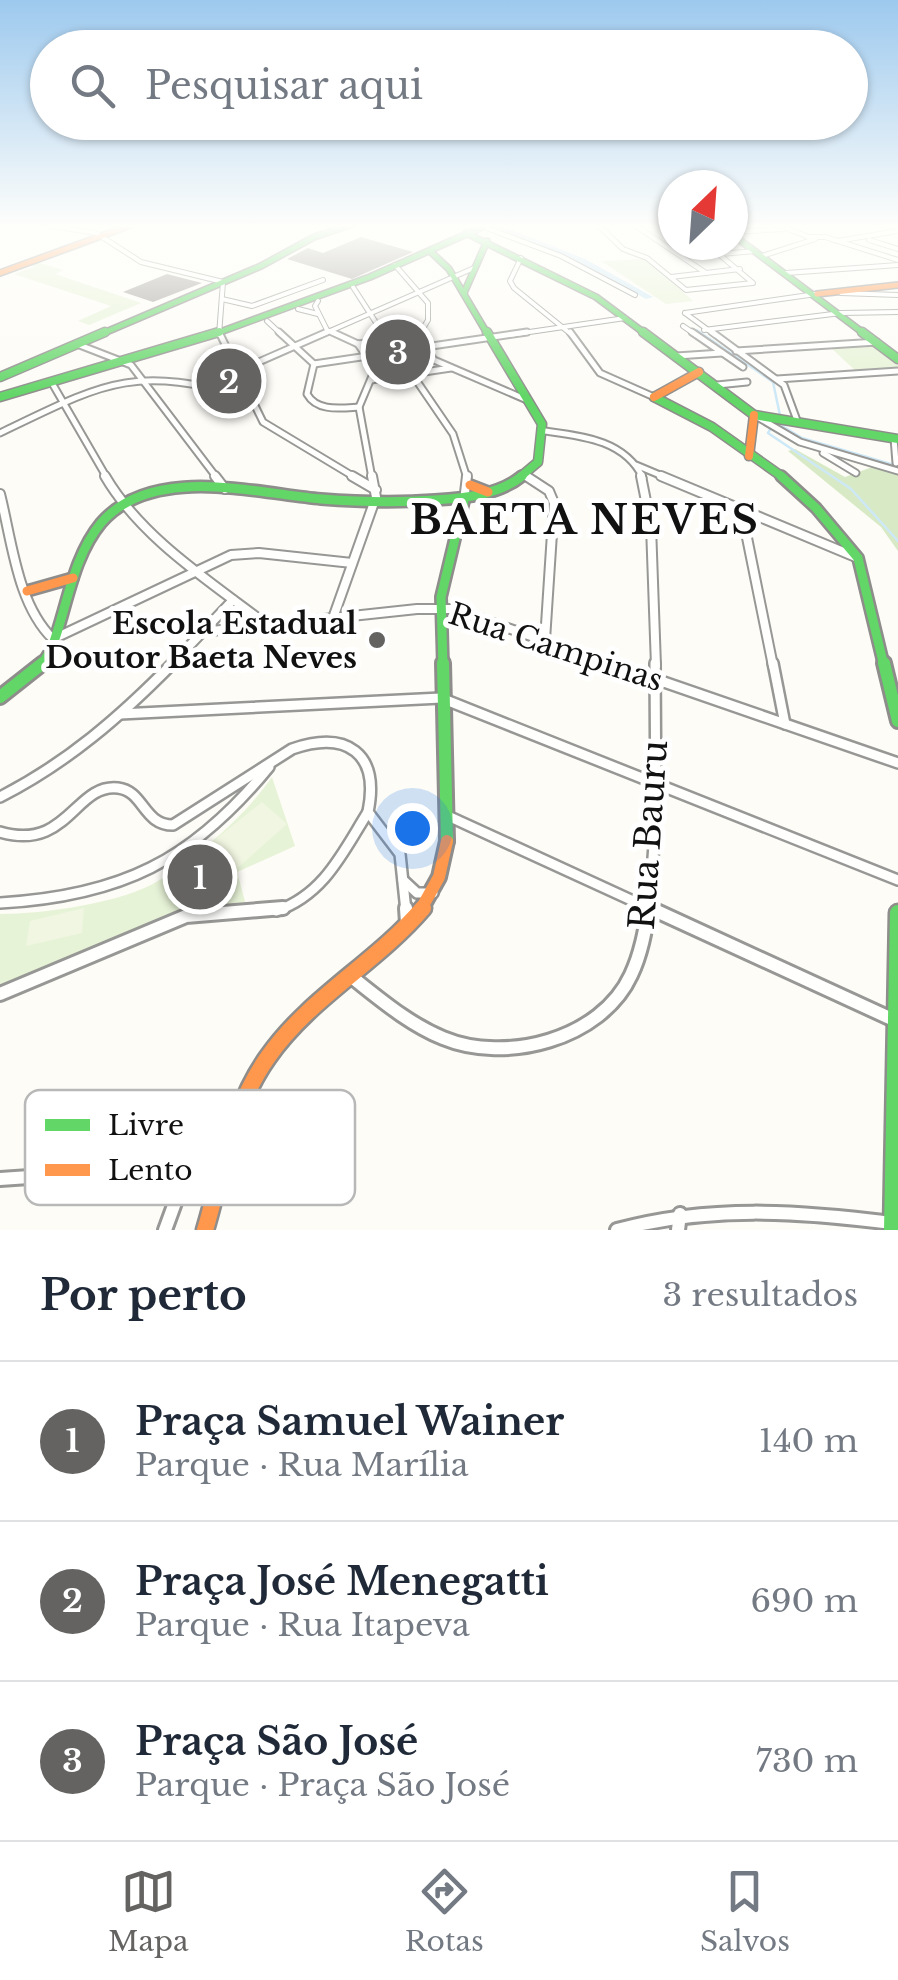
<!DOCTYPE html>
<html lang="pt">
<head>
<meta charset="utf-8">
<style>
	:root { --surface:#fff; --page:#f6f6f7; --text:#1f2937; --muted:#747a83; --line:#e0e1e3; --accent:#646362 }
	body { margin:0; font-family:"Libre Baskerville",serif; background:var(--page); color:var(--text) }
	.compass { position:absolute; left:658px; top:170px; width:90px; height:90px; border-radius:50%; background:var(--surface); box-shadow:0 2px 8px #0004; rotate:25deg }
	.you { position:absolute; left:412px; top:828px; width:35px; height:35px; margin:-25px; border:8px solid #fff; border-radius:50%; background:#1a73e8; box-shadow:0 0 0 15px #1a73e833 }
	.badge { display:grid; place-items:center; width:65px; height:65px; border-radius:50%; background:var(--accent); color:#fff; font-size:32px; font-weight:700 }
	.pin { position:absolute; translate:-50% -50%; border:5px solid #fff; box-shadow:0 2px 10px #0006 }
	.list { margin:0; padding:0; list-style:none }
	h2 { display:flex; justify-content:space-between; align-items:center; height:130px; margin:0; padding:0 40px; font-size:42px }
	h2 small { font-size:32px; font-weight:400; color:var(--muted) }
	.list li { display:grid; grid-template-columns:65px 1fr auto; gap:30px; align-items:center; box-sizing:border-box; height:160px; padding:0 40px; border-top:2px solid var(--line) }
	.list b { display:block; font-size:38px; white-space:nowrap }
	.list p { margin:0; font-size:32px; white-space:nowrap; color:var(--muted) }
	.list em { font-size:32px; font-style:normal; color:var(--muted) }
	.icon { flex:none; width:55px; height:55px; fill:none; stroke:currentColor; stroke-width:2; stroke-linecap:round; stroke-linejoin:round }
	.map { position:relative; flex:none; width:898px; height:1230px; overflow:hidden }
	.search { position:absolute; background:var(--surface); box-shadow:0 2px 8px #0004; left:30px; right:30px; top:30px; height:110px; display:flex; align-items:center; gap:25px; box-sizing:border-box; padding:0 35px; border-radius:55px; color:var(--muted); font-size:38px }
	.sheet { height:610px; background:var(--surface) }
	nav { display:flex; justify-content:space-around; align-items:center; box-sizing:border-box; height:140px; border-top:2px solid var(--line); background:var(--surface); font-size:28px; color:var(--muted) }
	nav a { display:grid; justify-items:center; gap:5px }
	nav .on { color:var(--accent) }
	.map>svg:first-child { display:block }
	.green { fill:#e7f3d7 }
	.forest { fill:#d8eac5 }
	.pitch { fill:#f0f6e1 }
	.lines { fill:none; stroke-linecap:round; stroke-linejoin:round }
	.stream { stroke:#cde8f7; stroke-width:2.5 }
	.river { fill:#cde8f7; fill-rule:evenodd }
	.building { fill:#a19f9c }
	.street-far4-casing { stroke:#979795; stroke-width:6 }
	.street-far3-casing { stroke:#979795; stroke-width:9 }
	.street-far2-casing { stroke:#979795; stroke-width:12 }
	.street-far1-casing { stroke:#979795; stroke-width:14 }
	.street-casing { stroke:#979795; stroke-width:18 }
	.fast-far4-casing { stroke:#8e8d8b; stroke-width:8 }
	.fast-far3-casing { stroke:#8e8d8b; stroke-width:11 }
	.fast-far2-casing { stroke:#8e8d8b; stroke-width:14 }
	.fast-far1-casing { stroke:#8e8d8b; stroke-width:18 }
	.fast-casing { stroke:#8e8d8b; stroke-width:21 }
	.slow-far4-casing { stroke:#8e8d8b; stroke-width:8 }
	.slow-far3-casing { stroke:#8e8d8b; stroke-width:11 }
	.slow-far2-casing { stroke:#8e8d8b; stroke-width:14 }
	.slow-far1-casing { stroke:#8e8d8b; stroke-width:18 }
	.slow-casing { stroke:#8e8d8b; stroke-width:21 }
	.street-far4 { stroke:#fffffe; stroke-width:4 }
	.street-far3 { stroke:#fffffe; stroke-width:5 }
	.street-far2 { stroke:#fffffe; stroke-width:8 }
	.street-far1 { stroke:#fffffe; stroke-width:9 }
	.street { stroke:#fffffe; stroke-width:12 }
	.fast-far4 { stroke:#63d668; stroke-width:5 }
	.fast-far3 { stroke:#63d668; stroke-width:8 }
	.fast-far2 { stroke:#63d668; stroke-width:9 }
	.fast-far1 { stroke:#63d668; stroke-width:12 }
	.fast { stroke:#63d668; stroke-width:16 }
	.slow-far4 { stroke:#ff974d; stroke-width:5 }
	.slow-far3 { stroke:#ff974d; stroke-width:8 }
	.slow-far2 { stroke:#ff974d; stroke-width:9 }
	.slow-far1 { stroke:#ff974d; stroke-width:12 }
	.slow { stroke:#ff974d; stroke-width:16 }
	.poi-dot { fill:#646362; stroke:#fff; stroke-width:4 }
	.labels { text-anchor:middle; dominant-baseline:central; stroke-width:10; stroke-linejoin:round; paint-order:stroke }
	.poi-label { font-size:30px; font-weight:bold; fill:#111; stroke:#fff; text-anchor:end }
	.street-label { font-size:30px; fill:#111; stroke:#fff }
	.near-street-label { font-size:35px; fill:#111; stroke:#fff }
	.district-label { font-size:40px; font-weight:bold; letter-spacing:2.5px; fill:#111; stroke:#fff }
	.key { fill:#fff; stroke:#b8b8b8; stroke-width:2.5 }
	.key-label { font-size:28px; fill:#111 }
</style>
</head>
<body>
<div class="map">
<svg width="898" height="1230" viewBox="0 0 898 1230">
	<rect width="100%" height="100%" fill="#fdfcf7"/>
	<g class="green">
		<path d="M646 259 693 301 666 304 601 261Z"/>
		<path d="M36 262 63 270 55 274 141 303 89 325 78 321 111 306 14 274 34 267 29 264Z"/>
		<path d="M416 338 431 359 379 368 365 345Z"/>
		<path d="M874 345 898 364V369L857 372 830 347Z"/>
		<path d="M272 777 295 846 237 872 246 905 184 908 0 986V914C43 914 122 903 158 881 200 855 244 817 272 777Z"/>
	</g>
	<path class="forest" d="M795 449 845 477 875 466 898 473V551L881 527 788 451Z"/>
	<g class="pitch">
		<path d="M262 802 287 824 233 872 227 866 188 898 170 876Z"/>
		<path d="M84 908 82 933 26 946 30 921Z"/>
	</g>
	<g class="lines">
		<g class="stream">
			<path d="M697 330 773 382 782 425"/>
			<path d="M782 426 802 438 898 466"/>
			<path d="M771 428 768 433 851 489 898 541"/>
		</g>
		<path class="river" d="M488 224H496L585 259 653 297 646 299 579 263Z"/>
	</g>
	<g class="building">
		<path d="M361 237 413 252 352 279 287 259 308 248 323 253Z"/>
		<path d="M167 274 202 283 153 302 123 292Z"/>
	</g>
	<g class="lines">
		<g class="street-far4-casing">
			<g id="street-far4">
				<path d="M40 224 96 233 141 262 223 282 219 335"/>
				<path d="M597 224 623 249 647 258 686 290 753 283 708 245"/>
				<path d="M633 224 706 273"/>
				<path d="M669 224 673 227"/>
				<path d="M776 224 811 238"/>
				<path d="M484 227 561 256 635 295"/>
				<path d="M733 232 783 229"/>
				<path d="M809 237H825L898 260"/>
				<path d="M869 240 898 249"/>
				<path d="M837 241 898 231"/>
				<path d="M721 254 755 251"/>
				<path d="M762 256 815 239"/>
				<path d="M521 258 510 281 514 288 572 335"/>
				<path d="M395 265 428 303V320L419 335"/>
				<path d="M786 273 898 265"/>
				<path d="M671 277 740 269"/>
				<path d="M353 287 384 335"/>
				<path d="M841 293 898 295"/>
				<path d="M222 299 252 306 323 280"/>
				<path d="M318 301 315 306 327 330 338 335"/>
				<path d="M298 309 318 314"/>
				<path d="M685 313 715 335"/>
				<path d="M685 313 816 294"/>
				<path d="M267 321 282 335"/>
				<path d="M683 326 696 335"/>
				<path d="M704 330 841 313 898 312"/>
				<path d="M321 335 474 268"/>
				<path d="M509 335 625 318"/>
			</g>
		</g>
		<g class="street-far3-casing">
			<g id="street-far3">
				<path d="M219 332 263 422 356 478"/>
				<path d="M279 332 314 364 307 394C317 412 341 408 359 407"/>
				<path d="M332 332 358 344 418 336"/>
				<path d="M382 332 387 340"/>
				<path d="M570 332 600 373 654 397"/>
				<path d="M692 332 743 367"/>
				<path d="M712 332 784 385 798 423"/>
				<path d="M418 336 420 332"/>
				<path d="M418 336 434 360 527 400"/>
				<path d="M77 344 131 365 217 478"/>
				<path d="M358 344 375 369 359 407 372 478"/>
				<path d="M425 347 527 332"/>
				<path d="M736 351 877 342"/>
				<path d="M676 356 722 353"/>
				<path d="M314 364 368 356"/>
				<path d="M412 374 453 434 467 478"/>
				<path d="M777 379 898 371"/>
				<path d="M371 380 451 368"/>
				<path d="M52 383 107 478"/>
				<path d="M717 385 747 382"/>
				<path d="M204 386 327 332"/>
				<path d="M754 415 800 442 898 471"/>
				<path d="M545 431C582 436 625 440 643 478"/>
				<path d="M0 433C106 382 131 365 249 397"/>
				<path d="M894 438 896 463"/>
				<path d="M823 453 856 473"/>
				<path d="M636 465 667 478"/>
				<path d="M526 476 529 478"/>
			</g>
		</g>
		<g class="street-far2-casing">
			<g id="street-far2">
				<path d="M105 476C141 538 211 582 267 625"/>
				<path d="M215 476 225 489"/>
				<path d="M352 476 376 490"/>
				<path d="M526 476 549 491 554 503 545 640"/>
				<path d="M641 476 651 526 656 666"/>
				<path d="M661 476 858 558"/>
				<path d="M0 494C12 541 17 604 53 639L231 555 259 553 352 563"/>
				<path d="M464 501 467 476"/>
				<path d="M741 508 773 666"/>
				<path d="M333 618 376 497 372 476"/>
				<path d="M202 632 417 609H453L617 666"/>
				<path d="M170 666 233 600"/>
			</g>
		</g>
		<g class="street-far1-casing">
			<g id="street-far1">
				<path d="M609 663 898 763"/>
				<path d="M773 663 785 724"/>
				<path d="M120 714 441 698 898 880"/>
				<path d="M0 797C67 763 120 717 173 663"/>
				<path d="M448 816 655 911"/>
				<path d="M0 832C68 852 75 783 118 788 144 791 143 825 173 825L292 749C347 730 380 753 368 812L400 854 406 911"/>
				<path d="M403 880 417 893H433"/>
				<path d="M0 903C121 896 192 861 269 767"/>
				<path d="M276 911C324 895 343 852 368 812"/>
				<path d="M649 911 656 818 655 663"/>
			</g>
		</g>
		<g class="street-casing">
			<g id="street">
				<path d="M406 908 407 923"/>
				<path d="M650 908 894 1020"/>
				<path d="M353 978C381 1000 409 1024 443 1038 505 1064 601 1040 631 975 641 954 645 931 649 908"/>
				<path d="M0 994 186 916 283 908"/>
				<path d="M0 1179 159 1168 176 1184V1200L165 1230"/>
				<path d="M617 1230C709 1205 798 1211 892 1223"/>
				<path d="M678 1230 680 1214"/>
			</g>
		</g>
		<g class="fast-far4-casing">
			<g id="fast-far4">
				<path d="M466 233 596 297 647 335"/>
				<path d="M733 235 866 335"/>
				<path d="M431 252 449 269 488 335"/>
				<path d="M464 293 487 241"/>
				<path d="M99 335 261 266 314 237 353 224"/>
				<path d="M212 335 370 277 489 224"/>
			</g>
		</g>
		<g class="fast-far3-casing">
			<g id="fast-far3">
				<path d="M487 332 542 424 538 462 519 478"/>
				<path d="M643 332 754 415 898 439"/>
				<path d="M862 332 898 359"/>
				<path d="M0 377 105 332"/>
				<path d="M0 397 219 332"/>
				<path d="M654 397 712 427 784 478"/>
			</g>
		</g>
		<g class="fast-far2-casing">
			<g id="fast-far2">
				<path d="M781 476 816 508 858 558 884 666"/>
				<path d="M41 666 51 650C67 609 72 558 101 523 152 464 255 493 321 499 359 502 397 503 435 500 465 498 499 495 522 476"/>
				<path d="M443 666 441 597 464 501"/>
			</g>
		</g>
		<g class="fast-far1-casing">
			<g id="fast-far1">
				<path d="M443 663 447 841"/>
				<path d="M884 663 898 721"/>
				<path d="M0 697 43 663"/>
			</g>
		</g>
		<g class="fast-casing">
			<path id="fast" d="M892 1230 898 913"/>
		</g>
		<g class="slow-far4-casing">
			<g id="slow-far4">
				<path d="M0 273 134 224"/>
				<path d="M817 294 898 285"/>
			</g>
		</g>
		<g class="slow-far3-casing">
			<g id="slow-far3">
				<path d="M654 397 699 372"/>
				<path d="M749 456 754 415"/>
			</g>
		</g>
		<g class="slow-far2-casing">
			<g id="slow-far2">
				<path d="M470 485 488 492"/>
				<path d="M27 591 73 578"/>
			</g>
		</g>
		<g class="slow-far1-casing">
			<path id="slow-far1" d="M420 911 439 877 447 841"/>
		</g>
		<g class="slow-casing">
			<path id="slow" d="M205 1230C222 1173 232 1107 268 1057 309 998 376 963 423 908"/>
		</g>
		<use href="#street-far4" class="street-far4"/>
		<use href="#street-far3" class="street-far3"/>
		<use href="#street-far2" class="street-far2"/>
		<use href="#street-far1" class="street-far1"/>
		<use href="#street" class="street"/>
		<use href="#fast-far4" class="fast-far4"/>
		<use href="#fast-far3" class="fast-far3"/>
		<use href="#fast-far2" class="fast-far2"/>
		<use href="#fast-far1" class="fast-far1"/>
		<use href="#fast" class="fast"/>
		<use href="#slow-far4" class="slow-far4"/>
		<use href="#slow-far3" class="slow-far3"/>
		<use href="#slow-far2" class="slow-far2"/>
		<use href="#slow-far1" class="slow-far1"/>
		<use href="#slow" class="slow"/>
	</g>
	<linearGradient id="sky" x2="0" y2="1"><stop stop-color="#9dc9ee"/><stop offset="0.57" stop-color="#fefefb"/><stop offset="1" stop-color="#fefefb" stop-opacity="0"/></linearGradient>
	<rect width="898" height="396" fill="url(#sky)"/>
	<circle class="poi-dot" cx="377" cy="640" r="10"/>
	<g class="labels">
		<g class="poi-label">
			<text x="357" y="623">Escola Estadual<tspan x="357" dy="34">Doutor Baeta Neves</tspan></text>
		</g>
		<g class="street-label">
			<text transform="translate(556 647) rotate(18)">Rua Campinas</text>
		</g>
		<g class="near-street-label">
			<text transform="translate(648 835) rotate(-86)">Rua Bauru</text>
		</g>
		<g class="district-label">
			<text x="585" y="520">BAETA NEVES</text>
		</g>
	</g>
	<rect x="25" y="1090" width="330" height="115" rx="15" class="key"/>
	<rect x="45" y="1119" width="45" height="12" fill="#63d668"/>
	<rect x="45" y="1164" width="45" height="12" fill="#ff974d"/>
	<g class="key-label">
		<text x="108" y="1135">Livre</text>
		<text x="108" y="1180">Lento</text>
	</g>
</svg>
<svg class="compass" viewBox="-18 -18 36 36"><path d="M0-13l5 13h-10z" fill="#e53935"/><path d="M0 13l5-13h-10z" fill="#747a83"/></svg>
<div class="you"></div>
<div class="pin badge" style="left:200px;top:877px">1</div>
<div class="pin badge" style="left:229px;top:381px">2</div>
<div class="pin badge" style="left:398px;top:352px">3</div>
<div class="search"><svg class="icon" aria-label="search" viewBox="0 0 24 24"><circle cx="10" cy="10" r="6"/><path d="M15 15l6 6"/></svg>Pesquisar aqui</div>
</div>
<section class="sheet">
<h2>Por perto<small>3 resultados</small></h2>
<ul class="list">
<li><span class="badge">1</span><div><b>Praça Samuel Wainer</b><p>Parque · Rua Marília</p></div><em>140 m</em></li>
<li><span class="badge">2</span><div><b>Praça José Menegatti</b><p>Parque · Rua Itapeva</p></div><em>690 m</em></li>
<li><span class="badge">3</span><div><b>Praça São José</b><p>Parque · Praça São José</p></div><em>730 m</em></li>
</ul>
</section>
<nav>
<a class="on"><svg class="icon" aria-label="map" viewBox="0 0 24 24"><path d="M3 6l6-2 6 2 6-2v14l-6 2-6-2-6 2zM9 4v14M15 6v14"/></svg>Mapa</a>
<a><svg class="icon" aria-label="directions" viewBox="0 0 24 24"><path d="M12 3l9 9-9 9-9-9zM9 14v-3h6M13 9l2 2-2 2"/></svg>Rotas</a>
<a><svg class="icon" aria-label="saved" viewBox="0 0 24 24"><path d="M7 4h10v16l-5-4-5 4z"/></svg>Salvos</a>
</nav>
</body>
</html>
